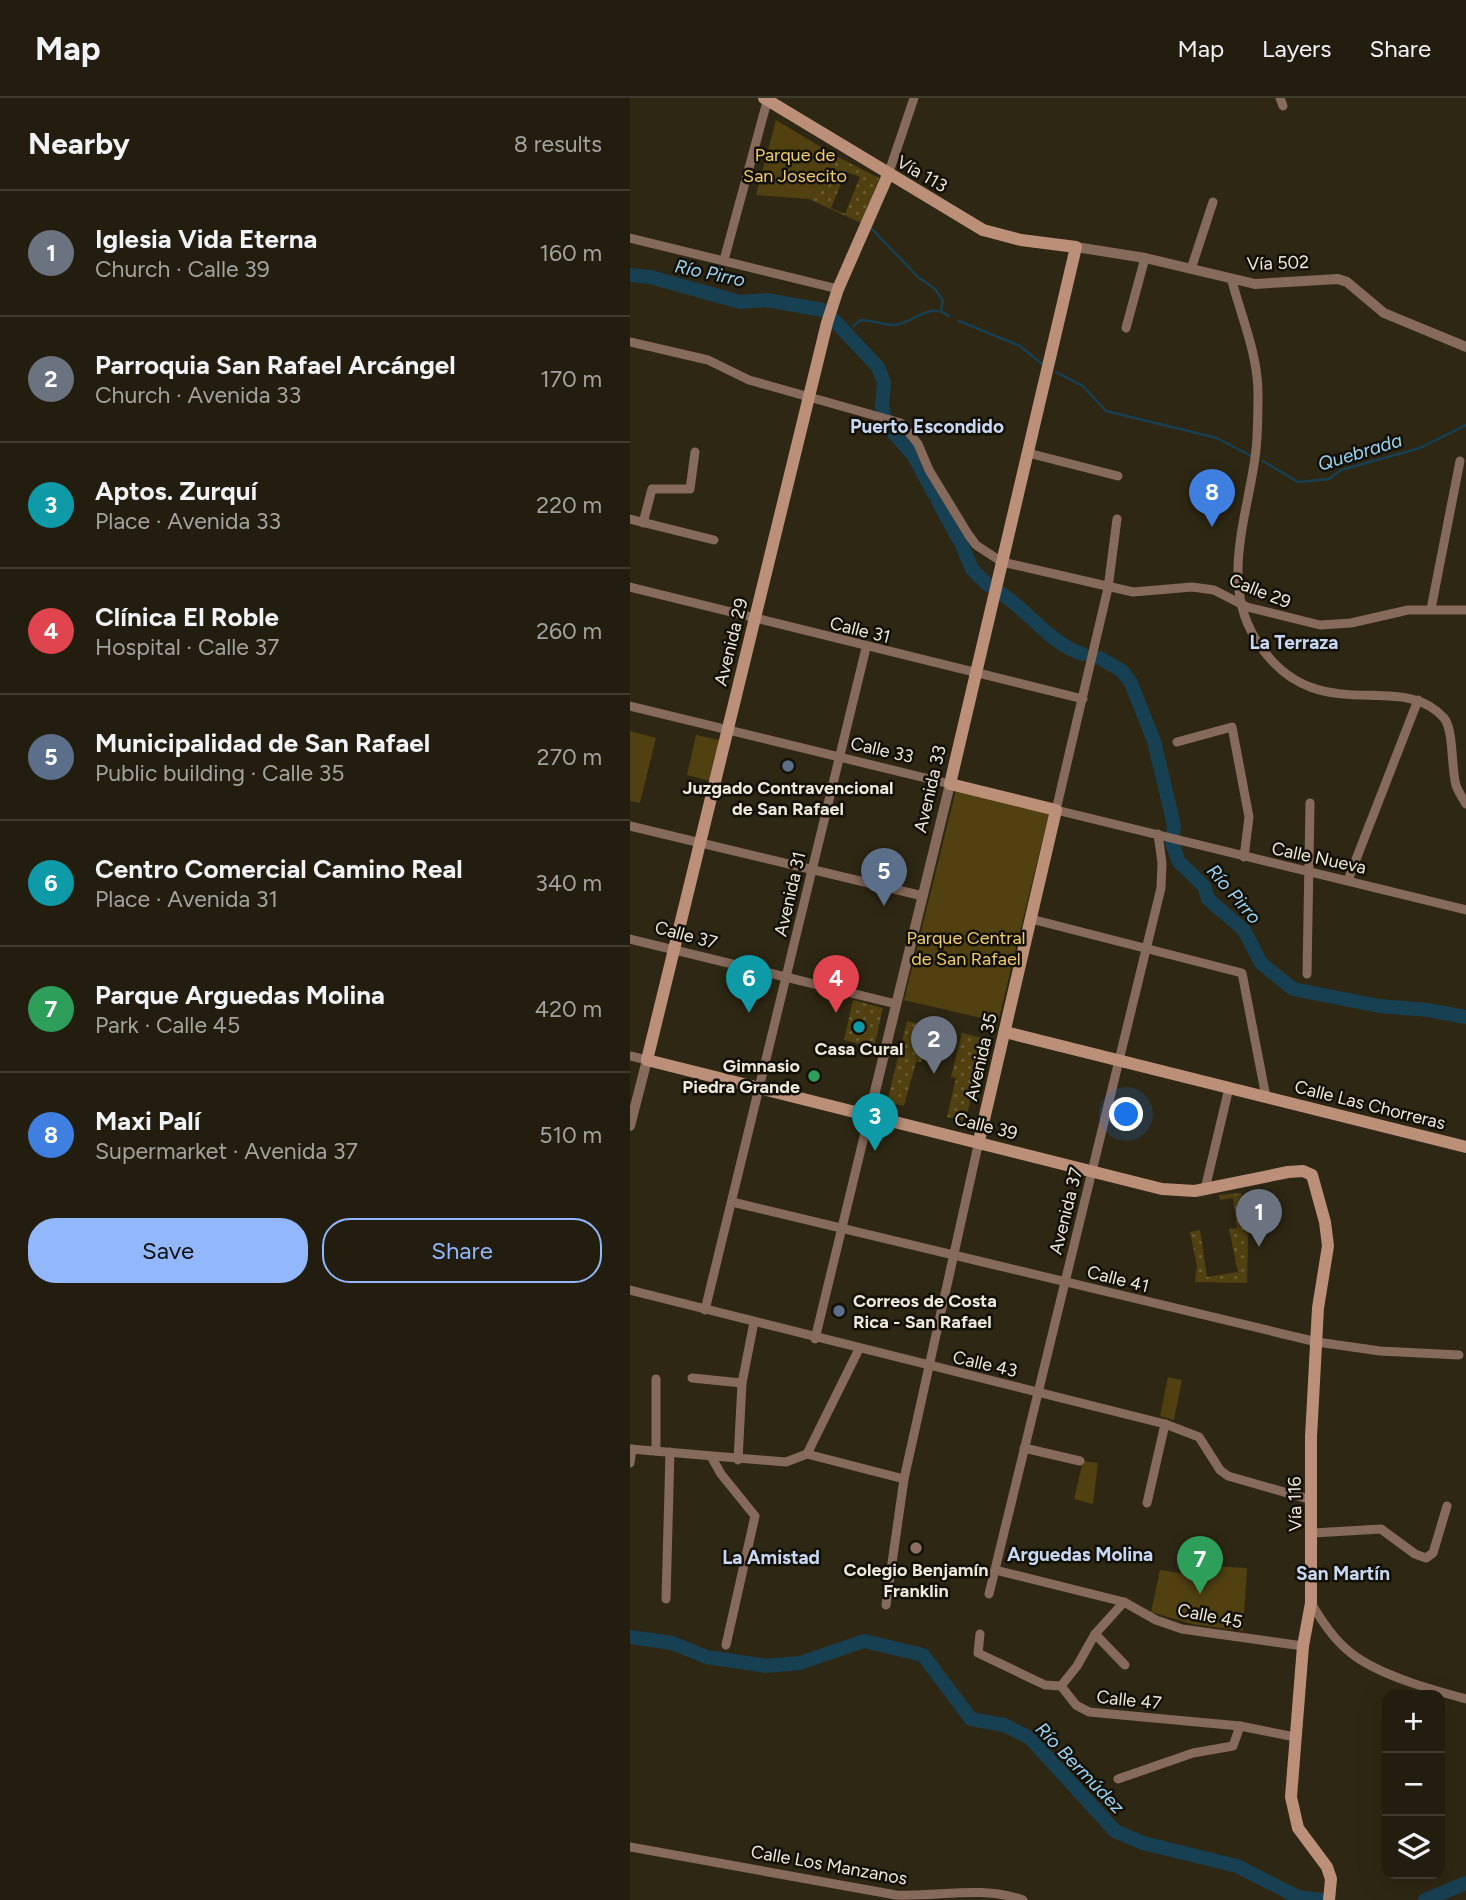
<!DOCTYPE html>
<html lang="en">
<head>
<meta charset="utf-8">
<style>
	:root { --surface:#221d0e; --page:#2a2617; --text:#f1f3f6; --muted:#a2a29e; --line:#3f3b2e; --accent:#92b7fd }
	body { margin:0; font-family:Figtree,sans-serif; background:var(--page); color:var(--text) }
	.controls { position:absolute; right:21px; bottom:21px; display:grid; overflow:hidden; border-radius:14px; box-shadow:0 7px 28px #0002 }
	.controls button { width:63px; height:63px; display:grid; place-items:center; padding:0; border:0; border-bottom:2px solid var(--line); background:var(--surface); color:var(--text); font:35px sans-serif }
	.you { position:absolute; left:497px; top:1017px; width:24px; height:24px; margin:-18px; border:5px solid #fff; border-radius:50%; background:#1a73e8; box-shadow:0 0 0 10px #1a73e833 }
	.badge { display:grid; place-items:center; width:46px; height:46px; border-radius:50%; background:var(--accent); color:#fff; font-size:23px; font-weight:700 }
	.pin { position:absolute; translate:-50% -58px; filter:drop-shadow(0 2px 4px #0008) }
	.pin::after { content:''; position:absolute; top:37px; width:24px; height:21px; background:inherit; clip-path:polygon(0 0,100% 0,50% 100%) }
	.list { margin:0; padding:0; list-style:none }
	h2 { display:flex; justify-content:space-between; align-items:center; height:91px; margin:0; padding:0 28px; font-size:30px }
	h2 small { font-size:23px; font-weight:400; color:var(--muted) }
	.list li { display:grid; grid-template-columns:46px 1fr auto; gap:21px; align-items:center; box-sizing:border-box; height:126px; padding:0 28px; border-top:2px solid var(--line) }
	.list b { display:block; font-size:26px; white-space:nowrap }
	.list p { margin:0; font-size:23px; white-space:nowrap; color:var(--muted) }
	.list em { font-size:23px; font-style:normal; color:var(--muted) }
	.actions { display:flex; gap:14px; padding:21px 28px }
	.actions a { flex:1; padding:16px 0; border:2px solid var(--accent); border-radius:28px; text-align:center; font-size:24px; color:var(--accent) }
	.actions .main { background:var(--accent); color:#111 }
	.icon { flex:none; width:38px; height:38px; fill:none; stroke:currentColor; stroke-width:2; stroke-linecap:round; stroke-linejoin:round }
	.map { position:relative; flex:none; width:836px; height:1802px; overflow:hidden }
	header { display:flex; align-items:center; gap:42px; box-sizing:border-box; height:98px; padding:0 35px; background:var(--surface); border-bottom:2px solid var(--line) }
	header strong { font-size:33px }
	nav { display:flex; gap:38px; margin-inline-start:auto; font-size:24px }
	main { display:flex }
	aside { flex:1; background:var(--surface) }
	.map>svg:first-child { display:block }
	.grass { fill:url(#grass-dots); fill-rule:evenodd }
	.park { fill:#514111 }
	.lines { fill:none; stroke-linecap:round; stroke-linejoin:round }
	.stream { stroke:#184053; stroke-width:2.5 }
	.river { stroke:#184053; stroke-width:14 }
	.minor { stroke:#866a5b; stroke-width:9 }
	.tertiary { stroke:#866a5b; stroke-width:10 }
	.secondary { stroke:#bc9078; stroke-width:12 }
	.service-dot { fill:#5c6f8a; stroke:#131008; stroke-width:2.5 }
	.culture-dot { fill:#0f9aa8; stroke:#131008; stroke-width:2.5 }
	.leisure-dot { fill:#2e9e5b; stroke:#131008; stroke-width:2.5 }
	.education-dot { fill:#8d6e63; stroke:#131008; stroke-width:2.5 }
	.labels { text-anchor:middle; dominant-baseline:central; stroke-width:5; stroke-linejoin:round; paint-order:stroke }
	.park-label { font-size:18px; fill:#f0cd6c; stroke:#131008 }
	.street-label { font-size:18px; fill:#ede9dd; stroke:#131008 }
	.poi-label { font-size:18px; font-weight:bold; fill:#ede9dd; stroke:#131008 }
	.water-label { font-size:19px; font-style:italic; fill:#9bd5f4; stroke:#131008 }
	.neighbourhood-label { font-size:19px; font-weight:bold; fill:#c9d8f2; stroke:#131008 }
</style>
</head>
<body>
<header>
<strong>Map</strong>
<nav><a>Map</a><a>Layers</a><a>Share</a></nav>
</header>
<main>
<aside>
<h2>Nearby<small>8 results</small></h2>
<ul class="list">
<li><span class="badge" style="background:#6b7280">1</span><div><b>Iglesia Vida Eterna</b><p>Church · Calle 39</p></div><em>160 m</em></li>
<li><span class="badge" style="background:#6b7280">2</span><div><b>Parroquia San Rafael Arcángel</b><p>Church · Avenida 33</p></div><em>170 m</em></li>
<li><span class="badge" style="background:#0f9aa8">3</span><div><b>Aptos. Zurquí</b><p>Place · Avenida 33</p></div><em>220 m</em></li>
<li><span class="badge" style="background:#e0444e">4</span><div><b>Clínica El Roble</b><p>Hospital · Calle 37</p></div><em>260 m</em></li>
<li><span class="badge" style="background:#5c6f8a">5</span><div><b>Municipalidad de San Rafael</b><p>Public building · Calle 35</p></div><em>270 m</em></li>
<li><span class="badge" style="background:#0f9aa8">6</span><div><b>Centro Comercial Camino Real</b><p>Place · Avenida 31</p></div><em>340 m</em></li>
<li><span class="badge" style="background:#2e9e5b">7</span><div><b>Parque Arguedas Molina</b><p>Park · Calle 45</p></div><em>420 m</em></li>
<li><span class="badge" style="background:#3f7fe0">8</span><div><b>Maxi Palí</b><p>Supermarket · Avenida 37</p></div><em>510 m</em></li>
</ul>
<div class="actions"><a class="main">Save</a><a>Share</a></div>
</aside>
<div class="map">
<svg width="836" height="1802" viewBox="0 0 836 1802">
	<defs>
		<pattern id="grass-dots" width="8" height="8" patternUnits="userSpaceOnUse" patternTransform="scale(1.75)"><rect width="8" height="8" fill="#514111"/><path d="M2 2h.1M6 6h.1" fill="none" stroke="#6a5c33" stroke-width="1.8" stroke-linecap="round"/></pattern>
	</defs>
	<rect width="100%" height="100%" fill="#2e2713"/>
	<g class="grass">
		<path d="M206 58 249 80 231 125 179 101ZM216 74 230 79 215 116 201 110Z"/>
		<path d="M223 902 253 910 244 950 214 942Z"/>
		<path d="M277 923 300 928 291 964H286L274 1008 257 1004Z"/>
		<path d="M332 935 356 941 335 1023 317 1019 326 980 321 979Z"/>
		<path d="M611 1095 618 1140 617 1185 565 1184 567 1168 560 1134 570 1132 577 1179 608 1174 599 1131 607 1130 603 1100 590 1102 589 1097Z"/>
	</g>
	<g class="park">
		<path d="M146 22 206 58 179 101 126 97Z"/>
		<path d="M0 633 26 640 10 705 0 703Z"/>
		<path d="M66 637 90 642 81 683 57 677Z"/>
		<path d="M326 692 419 715 368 924 274 902Z"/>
		<path d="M538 1279 552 1282 544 1322 530 1318Z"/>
		<path d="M453 1363 468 1365 463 1406 444 1401Z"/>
		<path d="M563 1467 617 1470 613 1533 562 1526 521 1514 530 1472 561 1477Z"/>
	</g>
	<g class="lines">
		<g class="stream">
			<path d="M239 128 288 179 305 191 313 203 311 211"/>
			<path d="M329 223 390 248 412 266"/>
			<path d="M223 228 231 222C242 222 253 227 264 227 285 225 299 203 319 218"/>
			<path d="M209 231H214"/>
			<path d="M426 274 453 288 476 313 587 340 621 358"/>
			<path d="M633 363 668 384 699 381 711 372 790 350 836 327"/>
		</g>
		<g class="river">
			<path d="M0 177 20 179 110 204 136 202 193 212"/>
			<path d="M203 221 248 269 254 285 252 308 256 326 284 358 304 396"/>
			<path d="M308 403 328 440"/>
			<path d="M331 445 342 471 358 487"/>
			<path d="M369 494C397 511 421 547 453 556"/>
			<path d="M470 560 492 573 501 585 524 643 544 727 542 745 549 764 574 788 578 801 614 832 631 865 663 891 749 908 798 912 836 919"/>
			<path d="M0 1539 42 1545 77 1559 136 1568 170 1565 234 1543 293 1557 341 1621 374 1627 400 1640 485 1733 513 1745 607 1768 668 1799 692 1802"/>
			<path d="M795 1802 836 1785"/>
		</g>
		<g class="minor">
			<path d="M650 0 653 8"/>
			<path d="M258 77 284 0"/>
			<path d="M0 140 208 191"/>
			<path d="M94 162 138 0"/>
			<path d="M561 171 583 104"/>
			<path d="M602 183C612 221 628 257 628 296 628 317 628 339 625 360 617 418 591 485 625 540 683 636 769 569 814 620 824 632 821 671 826 687 828 694 833 700 836 706"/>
			<path d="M496 230 515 160"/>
			<path d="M0 244 78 262 119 282 271 325 288 346 299 372 338 436 346 447 372 464 503 494 562 489 584 492 617 509 690 527 721 525 778 512H836"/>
			<path d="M398 355 488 378"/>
			<path d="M0 421 84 442"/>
			<path d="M487 421 478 490 426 712 836 812"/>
			<path d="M13 425 22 391H60L65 354"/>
			<path d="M0 489 453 601"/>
			<path d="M801 511 830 363"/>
			<path d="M0 608 320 686"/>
			<path d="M547 644 602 629 619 719 614 759"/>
			<path d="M0 728 293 798"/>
			<path d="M718 782 788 602"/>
			<path d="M401 821 612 875 636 999"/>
			<path d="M0 841 266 906"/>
			<path d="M677 876 680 705"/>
			<path d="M0 958 17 962"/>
			<path d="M575 1091 599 990"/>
			<path d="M102 1104 687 1244 750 1253 829 1257"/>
			<path d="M0 1192 535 1326 569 1339 590 1372 598 1378 682 1402"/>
			<path d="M75 1212 236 550"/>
			<path d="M185 1241 239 1018"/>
			<path d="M62 1280 112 1285"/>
			<path d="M394 1350 450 1363"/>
			<path d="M0 1351 156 1364 177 1356 274 1381"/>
			<path d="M26 1353V1281"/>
			<path d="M177 1356 229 1251"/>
			<path d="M82 1360 91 1376 125 1418 96 1547"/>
			<path d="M108 1362 112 1285 124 1224"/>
			<path d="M0 1365 2 1351"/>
			<path d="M517 1405 535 1326"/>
			<path d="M683 1435 751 1431 785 1456 796 1460 803 1455 817 1408"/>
			<path d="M365 1472 494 1504 526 1522 552 1531 673 1548"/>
			<path d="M359 1496 531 790 532 765 528 736"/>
			<path d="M36 1501 40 1354"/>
			<path d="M681 1505C692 1523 704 1542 721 1555 748 1577 803 1592 836 1601"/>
			<path d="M256 1507 274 1381 349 1043"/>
			<path d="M350 1536 348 1555 415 1587 431 1588"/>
			<path d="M465 1536 495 1567"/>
			<path d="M431 1588 446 1607 459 1614 610 1628 665 1639"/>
			<path d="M431 1588 447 1568 465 1536 494 1504"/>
			<path d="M488 1681 563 1655 603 1648 610 1628"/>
			<path d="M0 1749 266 1797C310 1799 351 1787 393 1802"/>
		</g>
		<g class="tertiary">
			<path d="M446 149 515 160 625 186 708 181 717 184 754 215 836 249"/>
			<path d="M239 1018 320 686"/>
			<path d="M0 1028 17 962"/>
		</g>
		<g class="secondary">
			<path d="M134 0 353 132 391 142 446 149 320 686 426 712 349 1043"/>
			<path d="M258 77 208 191 197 225 17 962 532 1091 565 1093 658 1074 673 1073 682 1077 695 1124 698 1148 688 1210 681 1339V1505L673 1548 661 1699 668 1730 697 1769 701 1781 699 1802"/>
			<path d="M375 934 836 1049"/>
		</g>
	</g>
	<g class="service-dot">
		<circle cx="158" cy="668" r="7"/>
		<circle cx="209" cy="1213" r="7"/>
	</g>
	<circle class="culture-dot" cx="229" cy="929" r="7"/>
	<circle class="leisure-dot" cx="184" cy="978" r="7"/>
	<circle class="education-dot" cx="286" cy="1450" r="7"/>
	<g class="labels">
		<g class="park-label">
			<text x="165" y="57">Parque de<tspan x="165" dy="21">San Josecito</tspan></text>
			<text x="336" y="840">Parque Central<tspan x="336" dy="21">de San Rafael</tspan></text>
		</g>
		<g class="street-label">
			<text transform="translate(292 76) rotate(30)">Vía 113</text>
			<text transform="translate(648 165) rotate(-2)">Vía 502</text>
			<text transform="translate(630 493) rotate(22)">Calle 29</text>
			<text transform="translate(230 532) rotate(14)">Calle 31</text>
			<text transform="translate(101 544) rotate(-76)">Avenida 29</text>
			<text transform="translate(252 652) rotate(13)">Calle 33</text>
			<text transform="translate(300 691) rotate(-77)">Avenida 33</text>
			<text transform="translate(689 760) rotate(12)">Calle Nueva</text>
			<text transform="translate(160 796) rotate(-77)">Avenida 31</text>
			<text transform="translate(56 837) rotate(15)">Calle 37</text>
			<text transform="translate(351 959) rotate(-77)">Avenida 35</text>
			<text transform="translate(740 1007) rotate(14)">Calle Las Chorreras</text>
			<text transform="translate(356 1028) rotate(14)">Calle 39</text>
			<text transform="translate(436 1113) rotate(-76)">Avenida 37</text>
			<text transform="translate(488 1181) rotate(14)">Calle 41</text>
			<text transform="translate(355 1266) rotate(13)">Calle 43</text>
			<text transform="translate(665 1406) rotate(-91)">Vía 116</text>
			<text transform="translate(580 1518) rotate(11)">Calle 45</text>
			<text transform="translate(499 1602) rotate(6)">Calle 47</text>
			<text transform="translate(199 1767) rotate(10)">Calle Los Manzanos</text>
		</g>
		<g class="poi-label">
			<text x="158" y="690">Juzgado Contravencional<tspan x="158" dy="21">de San Rafael</tspan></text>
			<text x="229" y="951">Casa Cural</text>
			<text x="170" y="968" text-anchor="end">Gimnasio<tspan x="170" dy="21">Piedra Grande</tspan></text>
			<text x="223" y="1203" text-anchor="start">Correos de Costa<tspan x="223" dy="21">Rica - San Rafael</tspan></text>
			<text x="286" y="1472">Colegio Benjamín<tspan x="286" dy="21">Franklin</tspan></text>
		</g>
		<g class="water-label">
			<text transform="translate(80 175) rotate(12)">Río Pirro</text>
			<text transform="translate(730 354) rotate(-17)">Quebrada</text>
			<text transform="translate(604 796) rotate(49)">Río Pirro</text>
			<text transform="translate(450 1670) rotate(46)">Río Bermúdez</text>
		</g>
		<g class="neighbourhood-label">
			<text x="297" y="328">Puerto Escondido</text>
			<text x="664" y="544">La Terraza</text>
			<text x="450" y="1456">Arguedas Molina</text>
			<text x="141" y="1459">La Amistad</text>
			<text x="713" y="1475">San Martín</text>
		</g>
	</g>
</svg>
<div class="controls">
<button>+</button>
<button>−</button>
<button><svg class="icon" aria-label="layers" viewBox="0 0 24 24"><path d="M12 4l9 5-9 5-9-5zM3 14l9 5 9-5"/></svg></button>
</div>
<div class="you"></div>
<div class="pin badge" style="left:629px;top:1149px;background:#6b7280">1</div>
<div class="pin badge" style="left:304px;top:976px;background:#6b7280">2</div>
<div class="pin badge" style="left:245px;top:1053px;background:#0f9aa8">3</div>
<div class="pin badge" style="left:206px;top:915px;background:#e0444e">4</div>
<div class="pin badge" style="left:254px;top:808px;background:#5c6f8a">5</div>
<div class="pin badge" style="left:119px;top:915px;background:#0f9aa8">6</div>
<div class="pin badge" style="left:570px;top:1496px;background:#2e9e5b">7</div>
<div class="pin badge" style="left:582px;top:429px;background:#3f7fe0">8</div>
</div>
</main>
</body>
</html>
